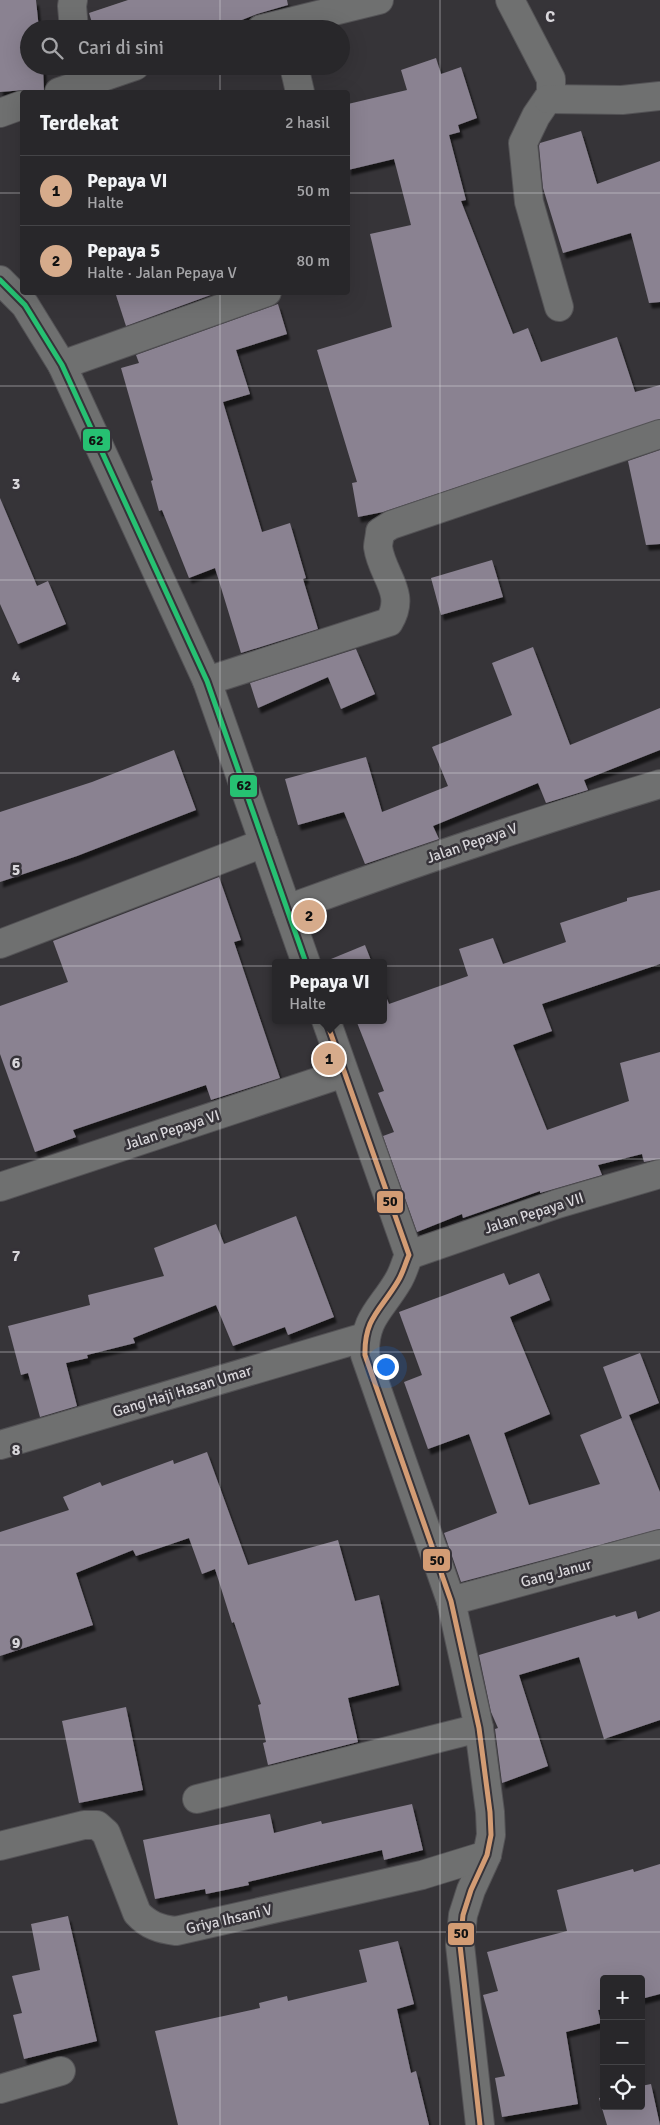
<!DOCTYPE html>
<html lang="id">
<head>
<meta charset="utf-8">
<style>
	:root { --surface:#28272a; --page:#343336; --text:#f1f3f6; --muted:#a5a5a8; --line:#444447; --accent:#d6ab8b }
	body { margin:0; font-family:Signika,sans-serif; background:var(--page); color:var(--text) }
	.controls { position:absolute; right:15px; bottom:15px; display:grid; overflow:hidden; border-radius:5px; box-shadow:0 5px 20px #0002 }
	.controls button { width:45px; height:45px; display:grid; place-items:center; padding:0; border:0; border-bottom:1px solid var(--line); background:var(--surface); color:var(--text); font:25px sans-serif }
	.you { position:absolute; left:385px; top:1366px; width:18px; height:18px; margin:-12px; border:4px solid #fff; border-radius:50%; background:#1a73e8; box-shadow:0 0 0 8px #1a73e833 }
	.badge { display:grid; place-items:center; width:32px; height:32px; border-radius:50%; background:var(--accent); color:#111; font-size:16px; font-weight:700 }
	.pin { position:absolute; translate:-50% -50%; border:2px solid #fff; box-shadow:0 1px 5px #0006 }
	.popup { position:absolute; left:272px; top:959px; width:115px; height:65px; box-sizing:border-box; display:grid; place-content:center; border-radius:5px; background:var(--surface); filter:drop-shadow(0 1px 4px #0005); font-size:16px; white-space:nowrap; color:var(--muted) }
	.popup b { font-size:19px; color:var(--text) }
	.popup::after { content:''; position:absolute; left:50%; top:100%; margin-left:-10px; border:10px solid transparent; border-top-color:var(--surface) }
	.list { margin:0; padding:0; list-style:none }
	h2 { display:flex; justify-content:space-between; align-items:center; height:65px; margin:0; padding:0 20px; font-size:21px }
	h2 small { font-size:16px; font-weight:400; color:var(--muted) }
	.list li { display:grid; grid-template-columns:32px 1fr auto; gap:15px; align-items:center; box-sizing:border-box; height:70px; padding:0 20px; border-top:1px solid var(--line) }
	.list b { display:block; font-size:19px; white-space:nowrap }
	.list p { margin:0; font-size:16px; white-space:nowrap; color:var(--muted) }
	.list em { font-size:16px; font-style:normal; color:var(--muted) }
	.icon { flex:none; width:28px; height:28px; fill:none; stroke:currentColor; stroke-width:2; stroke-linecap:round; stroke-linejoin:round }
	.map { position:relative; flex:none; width:660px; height:2125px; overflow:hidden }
	.search { position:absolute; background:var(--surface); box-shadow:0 5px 20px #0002; left:20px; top:20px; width:330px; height:55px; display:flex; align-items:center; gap:12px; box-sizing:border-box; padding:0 18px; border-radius:28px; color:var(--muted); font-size:19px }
	.panel { position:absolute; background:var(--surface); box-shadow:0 5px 20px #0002; left:20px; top:90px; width:330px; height:205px; border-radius:5px }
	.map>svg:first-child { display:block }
	.building { fill:#8a8291; filter:url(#shadow) }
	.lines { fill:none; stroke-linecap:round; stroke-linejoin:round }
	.minor-casing { stroke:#535255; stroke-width:30 }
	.minor { stroke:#6f7070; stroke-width:28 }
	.bus-1-casing { stroke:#363339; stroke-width:9 }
	.bus-2-casing { stroke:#363339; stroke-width:9 }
	.bus-1 { stroke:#26c172; stroke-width:5 }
	.bus-2 { stroke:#d39c74; stroke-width:5 }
	.grid { fill:none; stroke:#d9d7db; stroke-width:1; stroke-opacity:0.55 }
	.labels { text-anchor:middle; stroke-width:5; stroke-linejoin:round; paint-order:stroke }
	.street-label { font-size:15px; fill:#d9d7db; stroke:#363339 }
	.grid-label { font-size:16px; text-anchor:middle; font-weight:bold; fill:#d9d7db; stroke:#363339; stroke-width:5; stroke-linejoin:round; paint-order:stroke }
	.line-badge { stroke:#363339; stroke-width:2 }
	.pale-badge-label { font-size:14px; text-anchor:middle; font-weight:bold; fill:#111 }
</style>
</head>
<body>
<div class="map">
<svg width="660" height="2125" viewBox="0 0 660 2125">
	<defs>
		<filter id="shadow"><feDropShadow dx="3" dy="5.5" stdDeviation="1" flood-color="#0009"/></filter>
	</defs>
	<rect width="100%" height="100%" fill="#363438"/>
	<!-- building -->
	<g class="building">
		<path d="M0,0H36L39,29H29V66H43L44,92H31L24,90L0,92Z"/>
		<path d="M128,0H287L288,5L257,14L219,29H94L89,13Z"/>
		<path d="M436,58L441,74L461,67L477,118L458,125L460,132L449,135L466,200L461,201L513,334L528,328L541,362L617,337L635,392L660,385V419L383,512L358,517L352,483L357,482L317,350L392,327L370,234L411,225L394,159L348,170V104L407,90L401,70Z"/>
		<path d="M581,131L597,184L660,161V302L649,303L631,233L563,253L543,188L539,146L540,143Z"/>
		<path d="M115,292H219L126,326Z"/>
		<path d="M278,304L287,334L236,350L250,394L223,402L262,532L290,523L306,578L303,579L318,629L241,653L215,568L189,578L162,510L159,511L151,481L153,480L121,368L139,363L136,355Z"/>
		<path d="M660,450V544L646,545L628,461Z"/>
		<path d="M0,498L37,586L48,581L66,624L18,644L0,604Z"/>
		<path d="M492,560L503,597L441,615L431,578Z"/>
		<path d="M533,647L570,745L660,708V750L584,780L588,790L546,803L538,783L433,826L439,839L365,864L344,812L298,825L285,779L366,757L382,812L448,786L432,747L512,715L492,663Z"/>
		<path d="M356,649L375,694L341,709L328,677L258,708L250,683Z"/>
		<path d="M174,750L196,810L77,856L0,882V812L92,782Z"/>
		<path d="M219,877L241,940L234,942L280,1078L211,1100L206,1085L73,1130L76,1137L35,1152L0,1054V1006L68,982L53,941Z"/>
		<path d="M660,890V964L542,1004L552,1031L513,1045L547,1130L629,1101L620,1063L660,1052V1159L644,1162L642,1154L598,1165L602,1175L540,1193V1191L463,1218L462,1214L417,1232L383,1136L394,1132L378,1093L384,1091L356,1020H383V989L389,1004L468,976L459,949L493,938L503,964L566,942L560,923L627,901V898Z"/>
		<path d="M365,945L372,963H332L331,959Z"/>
		<path d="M296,1216L334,1317L288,1335L285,1327L233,1346L216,1305L133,1338L135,1343L87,1355L88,1358L66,1363L77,1406L40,1417L28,1373L21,1375L8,1326L90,1305L88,1295L164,1276L154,1248L216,1224L224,1244Z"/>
		<path d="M504,1273L509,1285L539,1273L550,1300L510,1317L550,1414L504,1433L529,1505L600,1484L580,1435L622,1418L603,1367L640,1353L659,1403L629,1415L660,1492V1529L461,1582L444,1533L497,1513L469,1434L428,1449L404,1382L422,1375L399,1312Z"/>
		<path d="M207,1452L248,1565L338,1540L355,1601L379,1595L399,1685L348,1698L358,1742L268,1765L263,1743L266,1742L258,1705L261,1704L234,1622L232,1623L215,1569L202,1574L189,1538L136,1556L133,1550L76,1573L93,1625L0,1656V1532L69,1510L63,1497L100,1482L102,1486L173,1460L174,1464Z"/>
		<path d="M636,1611L638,1619L660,1611V1720L604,1739L579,1657L519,1675L548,1766L502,1783L495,1729L498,1728L491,1712L479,1655L615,1615L616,1617Z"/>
		<path d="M126,1707L143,1790L79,1803L62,1721Z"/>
		<path d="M412,1804L423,1850L384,1860L382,1850L248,1882L249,1885L206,1894L205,1889L155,1899L143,1840L270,1814L274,1833L321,1821L322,1824Z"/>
		<path d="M660,1864V1994L641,1999V1979H604V2009L598,2010L601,2023L566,2032L578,2104L502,2117L495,2078L505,2076L483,1995L498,1991L487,1952L567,1931L557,1890L633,1869L634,1872Z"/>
		<path d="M68,1916L97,2041L24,2059L13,2015L22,2013L12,1976L40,1970L31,1924Z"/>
		<path d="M398,1941L414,2004L397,2009L411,2073L416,2071L429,2125H178L155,2031L260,2008L259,2003L287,1996L288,2001L367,1982L359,1950Z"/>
		<path d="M651,2084L660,2125H607L599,2098L604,2097V2106H641V2086Z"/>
	</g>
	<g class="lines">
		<!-- minor casing -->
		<g class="minor-casing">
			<g id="minor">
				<path d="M73,0L72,6L74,29"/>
				<path d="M510,0L551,79V94L536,116L523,143L529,202L559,307"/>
				<path d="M261,29L379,0"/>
				<path d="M294,66L300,92"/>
				<path d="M59,92L135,66"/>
				<path d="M548,99L622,100L660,96"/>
				<path d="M0,113L22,105"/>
				<path d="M0,280L25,305L62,365L207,681L306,963"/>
				<path d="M62,365L267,292"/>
				<path d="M207,681L389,622C407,593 382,576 378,547C378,543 380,536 380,532L391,525L660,434"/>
				<path d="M287,909C410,864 534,822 660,784"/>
				<path d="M0,944L264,843"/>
				<path d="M326,1020L409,1255C405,1264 403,1273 398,1281C381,1310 364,1318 365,1355L451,1601L479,1728L490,1812L491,1835L487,1855L471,1890L463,1915L460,1945L480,2125"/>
				<path d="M0,1187L344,1073"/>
				<path d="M409,1255L557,1204L660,1174"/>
				<path d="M0,1445L365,1337"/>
				<path d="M451,1601L660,1544"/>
				<path d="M197,1799L479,1728"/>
				<path d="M0,1846L84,1825H97L106,1833L137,1913C148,1925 159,1929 176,1931L422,1875L487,1855"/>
				<path d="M0,2089L61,2071"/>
			</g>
		</g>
		<!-- minor -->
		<use href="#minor" class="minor"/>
		<!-- bus-1 casing -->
		<g class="bus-1-casing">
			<path id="bus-1" d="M0,280L25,305L62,365L207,681L306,963"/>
		</g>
		<!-- bus-2 casing -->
		<g class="bus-2-casing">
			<path id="bus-2" d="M326,1020L409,1255C405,1264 403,1273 398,1281C381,1310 364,1318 365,1355L451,1601L479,1728L490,1812L491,1835L487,1855L471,1890L463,1915L460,1945L480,2125"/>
		</g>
		<!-- bus-1 -->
		<use href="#bus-1" class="bus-1"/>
		<!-- bus-2 -->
		<use href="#bus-2" class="bus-2"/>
	</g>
	<!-- grid -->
	<path class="grid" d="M220,0V29M440,0V2125M220,66V92M0,193H22M348,193H660M220,292V2125M0,386H660M0,580H660M0,773H660M0,966H660M0,1159H660M0,1352H660M0,1545H660M0,1739H660M0,1932H660"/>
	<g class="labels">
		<!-- street labels -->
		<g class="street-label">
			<text transform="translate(472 843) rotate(-19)" y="5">Jalan Pepaya V</text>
			<text transform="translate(172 1130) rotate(-18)" y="5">Jalan Pepaya VI</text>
			<text transform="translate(534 1213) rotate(-18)" y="5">Jalan Pepaya VII</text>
			<text transform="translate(182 1391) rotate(-17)" y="5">Gang Haji Hasan Umar</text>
			<text transform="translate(556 1573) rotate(-15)" y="5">Gang Janur</text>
			<text transform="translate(229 1919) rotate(-13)" y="5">Griya Ihsani V</text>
		</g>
	</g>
	<g class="grid-label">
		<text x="550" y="22">C</text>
		<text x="16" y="489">3</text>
		<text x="16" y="682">4</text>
		<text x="16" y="875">5</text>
		<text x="16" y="1068">6</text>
		<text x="16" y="1261">7</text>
		<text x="16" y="1455">8</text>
		<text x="16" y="1648">9</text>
	</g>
	<g class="line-badge">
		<rect x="82" y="428" width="29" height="24" rx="5" fill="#26c172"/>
		<rect x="229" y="774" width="29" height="24" rx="5" fill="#26c172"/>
		<rect x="376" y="1190" width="28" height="24" rx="5" fill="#d39c74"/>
		<rect x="422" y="1548" width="29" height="24" rx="5" fill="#d39c74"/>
		<rect x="447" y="1922" width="28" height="24" rx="5" fill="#d39c74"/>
	</g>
	<g class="pale-badge-label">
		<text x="96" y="445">62</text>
		<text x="244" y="790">62</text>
		<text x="390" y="1206">50</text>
		<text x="437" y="1565">50</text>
		<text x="461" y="1938">50</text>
	</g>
</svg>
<div class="controls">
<button>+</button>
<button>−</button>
<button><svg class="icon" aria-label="locate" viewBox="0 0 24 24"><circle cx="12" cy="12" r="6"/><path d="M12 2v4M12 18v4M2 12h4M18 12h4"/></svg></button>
</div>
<div class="you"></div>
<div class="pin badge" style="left:329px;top:1059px">1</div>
<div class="popup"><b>Pepaya VI</b>Halte</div>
<div class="pin badge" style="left:309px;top:916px">2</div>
<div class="search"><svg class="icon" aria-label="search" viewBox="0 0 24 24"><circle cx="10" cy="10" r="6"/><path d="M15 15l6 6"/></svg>Cari di sini</div>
<section class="panel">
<h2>Terdekat<small>2 hasil</small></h2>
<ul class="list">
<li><span class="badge">1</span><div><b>Pepaya VI</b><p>Halte</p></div><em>50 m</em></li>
<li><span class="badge">2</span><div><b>Pepaya 5</b><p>Halte · Jalan Pepaya V</p></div><em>80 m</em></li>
</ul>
</section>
</div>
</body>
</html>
